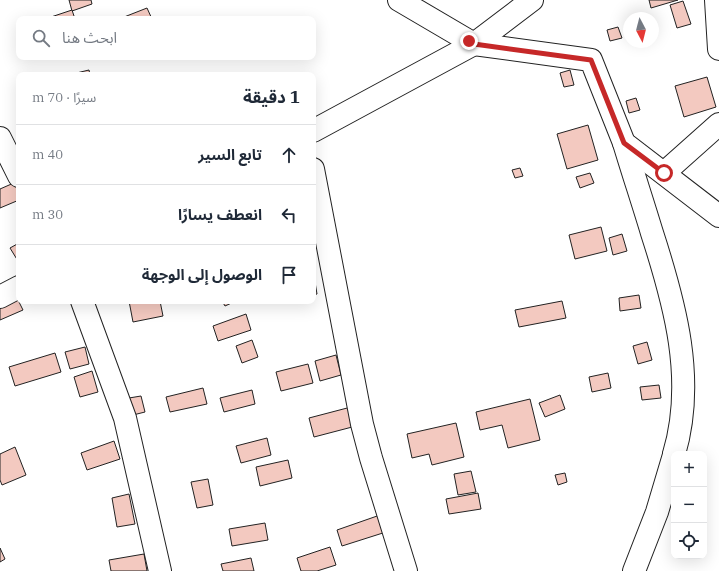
<!DOCTYPE html>
<html lang="ar">
<head>
<meta charset="utf-8">
<style>
	:root { --surface:#fff; --page:#f6f6f7; --text:#1f2937; --muted:#747a83; --line:#e0e1e3 }
	body { margin:0; font-family:"IBM Plex Serif","Noto Sans Arabic",serif; background:var(--page); color:var(--text); direction:rtl }
	.controls { position:absolute; right:12px; bottom:12px; display:grid; overflow:hidden; border-radius:8px; box-shadow:0 4px 16px #0002 }
	.controls button { width:36px; height:36px; display:grid; place-items:center; padding:0; border:0; border-bottom:1px solid var(--line); background:var(--surface); color:var(--text); font:20px sans-serif }
	.compass { position:absolute; left:623px; top:12px; width:36px; height:36px; border-radius:50%; background:var(--surface); box-shadow:0 4px 16px #0002; rotate:173deg }
	.stop { position:absolute; width:12px; height:12px; margin:-9px; border:3px solid #c62828; border-radius:50%; background:#fff }
	.stop.end { background:#c62828; border-color:#fff; box-shadow:0 1px 4px #0008 }
	.list { margin:0; padding:0; list-style:none }
	h2 { display:flex; justify-content:space-between; align-items:center; height:52px; margin:0; padding:0 16px; font-size:17px }
	h2 small { font-size:13px; font-weight:400; color:var(--muted) }
	.list li { display:grid; grid-template-columns:26px 1fr auto; gap:12px; align-items:center; box-sizing:border-box; height:60px; padding:0 16px; border-top:1px solid var(--line) }
	.list b { display:block; font-size:15px; white-space:nowrap }
	.list em { font-size:13px; font-style:normal; color:var(--muted) }
	.icon { flex:none; width:22px; height:22px; fill:none; stroke:currentColor; stroke-width:2; stroke-linecap:round; stroke-linejoin:round }
	.map { position:relative; flex:none; width:719px; height:571px; overflow:hidden; direction:ltr }
	.search { position:absolute; background:var(--surface); box-shadow:0 4px 16px #0002; left:16px; top:16px; width:300px; height:44px; display:flex; align-items:center; gap:10px; box-sizing:border-box; padding:0 14px; border-radius:8px; color:var(--muted); font-size:15px }
	.panel { position:absolute; background:var(--surface); box-shadow:0 4px 16px #0002; left:16px; top:72px; width:300px; height:232px; border-radius:8px; direction:rtl }
	.map>svg:first-child { display:block }
	.building { fill:#f3c9c0; stroke:#222 }
	.lines { fill:none; stroke-linecap:round; stroke-linejoin:round }
	.minor-casing { stroke:#222; stroke-width:24 }
	.minor { stroke:#fff; stroke-width:22 }
	.route { stroke:#c62828; stroke-width:5 }
</style>
</head>
<body>
<div class="map">
<svg width="719" height="571" viewBox="0 0 719 571">
	<rect width="100%" height="100%" fill="#fff"/>
	<!-- building -->
	<g class="building">
		<path d="M69,0H91L92,4L72,11Z"/>
		<path d="M649,0H678L651,8Z"/>
		<path d="M683,1L691,24L677,28L670,5Z"/>
		<path d="M147,8L152,19H119Z"/>
		<path d="M72,10L75,19H45Z"/>
		<path d="M618,27L622,38L610,41L607,30Z"/>
		<path d="M89,70L90,75H68Z"/>
		<path d="M570,70L574,85L564,87L560,73Z"/>
		<path d="M707,77L716,107L684,117L675,86Z"/>
		<path d="M636,98L640,110L629,113L626,101Z"/>
		<path d="M588,125L598,160L567,169L557,134Z"/>
		<path d="M520,168L523,176L515,178L512,170Z"/>
		<path d="M590,173L594,183L580,188L576,177Z"/>
		<path d="M16,182L19,190V200L0,208V189Z"/>
		<path d="M601,227L607,251L575,259L569,235Z"/>
		<path d="M622,234L627,251L613,255L609,238Z"/>
		<path d="M19,243V261H18L10,248Z"/>
		<path d="M313,276H314L317,294L313,295Z"/>
		<path d="M639,295L641,308L620,311L619,298Z"/>
		<path d="M16,296L23,310L0,320V303Z"/>
		<path d="M129,301H160L163,316L133,322Z"/>
		<path d="M222,301H236L225,306Z"/>
		<path d="M562,301L566,318L519,327L515,310Z"/>
		<path d="M246,314L251,330L218,341L213,326Z"/>
		<path d="M252,340L258,357L242,363L236,346Z"/>
		<path d="M647,342L652,360L638,364L633,346Z"/>
		<path d="M85,347L89,364L70,369L65,352Z"/>
		<path d="M55,353L61,372L15,386L9,367Z"/>
		<path d="M336,355L341,375L320,381L315,361Z"/>
		<path d="M308,364L313,383L281,391L276,372Z"/>
		<path d="M92,371L98,392L80,397L74,377Z"/>
		<path d="M608,373L611,388L592,392L589,377Z"/>
		<path d="M659,385L661,398L642,400L640,387Z"/>
		<path d="M203,388L207,404L170,412L166,397Z"/>
		<path d="M252,390L255,404L224,412L220,398Z"/>
		<path d="M560,395L565,409L545,417L539,403Z"/>
		<path d="M141,396L145,412L133,415L129,398Z"/>
		<path d="M530,399L540,440L508,448L502,425L480,430L476,412Z"/>
		<path d="M351,407L356,426L314,437L309,418Z"/>
		<path d="M456,423L464,457L432,465L429,454L412,458L407,434Z"/>
		<path d="M267,438L271,455L241,463L236,446Z"/>
		<path d="M114,441L120,459L87,470L81,453Z"/>
		<path d="M15,447L26,475L2,485L0,480V454Z"/>
		<path d="M288,460L292,478L260,486L256,467Z"/>
		<path d="M471,471L476,492L458,495L454,474Z"/>
		<path d="M565,473L567,482L558,485L555,475Z"/>
		<path d="M208,479L213,505L197,508L191,482Z"/>
		<path d="M478,493L481,509L449,514L446,499Z"/>
		<path d="M129,494L135,524L117,527L112,498Z"/>
		<path d="M380,515L386,532L342,546L337,530Z"/>
		<path d="M265,523L268,540L232,546L229,529Z"/>
		<path d="M330,547L336,565L317,571H301L297,558Z"/>
		<path d="M0,548L5,559L0,562Z"/>
		<path d="M144,554L147,571H111L109,560Z"/>
		<path d="M251,558L254,571H223L221,564Z"/>
	</g>
	<g class="lines">
		<!-- minor casing -->
		<g class="minor-casing">
			<g id="minor">
				<path d="M399,0L474,44L591,60L624,143L719,216"/>
				<path d="M716,0L719,49"/>
				<path d="M313,131L474,44L532,0"/>
				<path d="M0,138L19,176"/>
				<path d="M624,143C633,173 643,203 652,233C675,304 696,380 674,454"/>
				<path d="M313,169L362,424L371,458L406,571"/>
				<path d="M664,173L719,124"/>
				<path d="M0,297L19,287"/>
				<path d="M82,301L125,418L160,571"/>
				<path d="M634,571L657,512L674,455"/>
			</g>
		</g>
		<!-- minor -->
		<use href="#minor" class="minor"/>
	</g>
	<g class="lines">
		<!-- route -->
		<path class="route" d="M469,41L474,44L591,60L624,143L664,173"/>
	</g>
</svg>
<div class="controls">
<button>+</button>
<button>−</button>
<button><svg class="icon" aria-label="locate" viewBox="0 0 24 24"><circle cx="12" cy="12" r="6"/><path d="M12 2v4M12 18v4M2 12h4M18 12h4"/></svg></button>
</div>
<svg class="compass" viewBox="-18 -18 36 36"><path d="M0-13l5 13h-10z" fill="#e53935"/><path d="M0 13l5-13h-10z" fill="#747a83"/></svg>
<div class="stop" style="left:664px;top:173px"></div>
<div class="stop end" style="left:469px;top:41px"></div>
<div class="search"><svg class="icon" aria-label="search" viewBox="0 0 24 24"><circle cx="10" cy="10" r="6"/><path d="M15 15l6 6"/></svg>ابحث هنا</div>
<section class="panel">
<h2>1 دقيقة<small>سيرًا · 70 m</small></h2>
<ul class="list">
<li><svg class="icon" aria-label="ahead" viewBox="0 0 24 24"><path d="M12 20V5M6 11l6-6 6 6"/></svg><div><b>تابع السير</b></div><em>40 m</em></li>
<li><svg class="icon" aria-label="left" viewBox="0 0 24 24"><path d="M17 20v-9H6M10 6l-5 5 5 5"/></svg><div><b>انعطف يسارًا</b></div><em>30 m</em></li>
<li><svg class="icon" aria-label="arrive" viewBox="0 0 24 24"><path d="M6 21V4h12l-3 4 3 4H6"/></svg><div><b>الوصول إلى الوجهة</b></div></li>
</ul>
</section>
</div>
</body>
</html>
